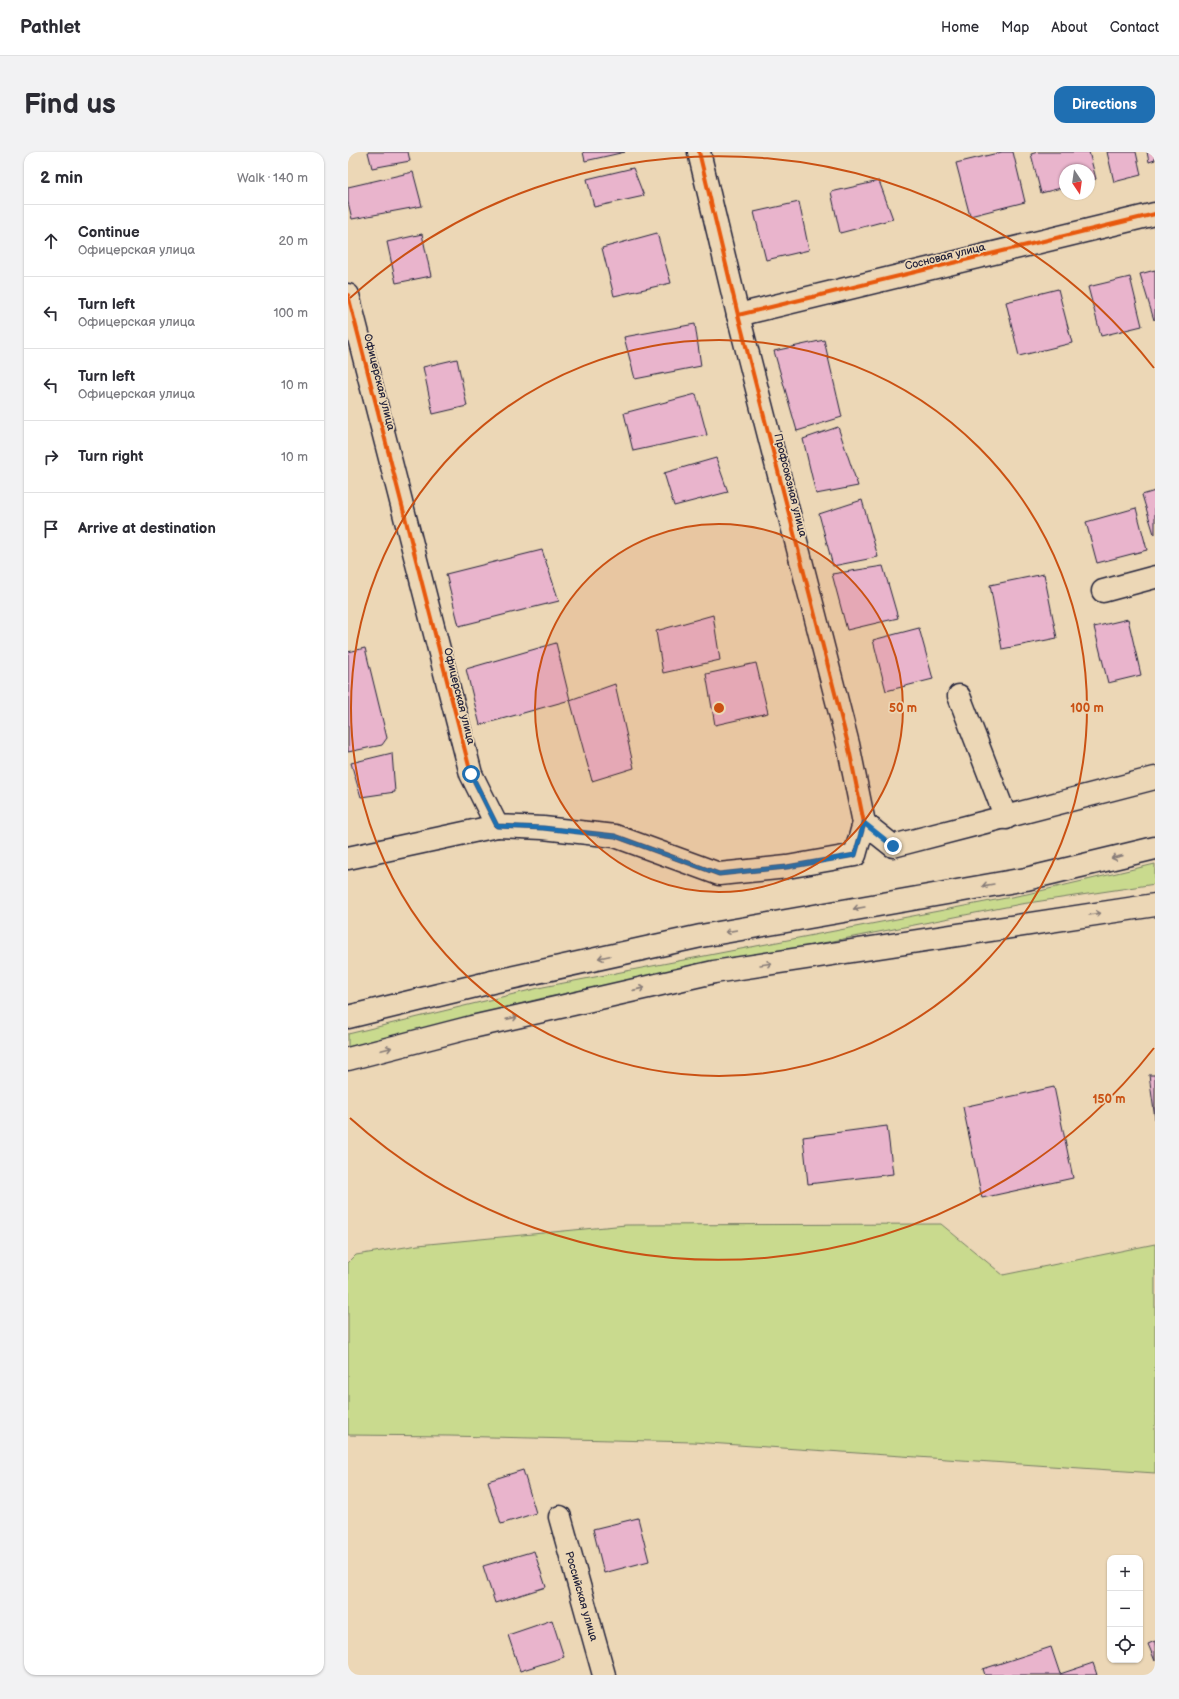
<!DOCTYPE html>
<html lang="en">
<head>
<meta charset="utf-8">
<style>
	:root { --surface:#fff; --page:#f2f2f3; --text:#2b2b33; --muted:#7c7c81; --line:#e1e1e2; --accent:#1f6fb2 }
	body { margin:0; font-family:"Balsamiq Sans",sans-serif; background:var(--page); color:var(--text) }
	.controls { position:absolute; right:12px; bottom:12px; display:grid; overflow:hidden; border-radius:8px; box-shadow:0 1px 3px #0004 }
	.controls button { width:36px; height:36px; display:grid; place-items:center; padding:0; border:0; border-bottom:1px solid var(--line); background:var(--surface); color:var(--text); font:20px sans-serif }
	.compass { position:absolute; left:711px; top:12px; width:36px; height:36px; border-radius:50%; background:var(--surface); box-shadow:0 1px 3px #0004; rotate:167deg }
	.stop { position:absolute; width:12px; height:12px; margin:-9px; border:3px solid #1f6fb2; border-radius:50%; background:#fff }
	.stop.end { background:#1f6fb2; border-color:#fff; box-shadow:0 1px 4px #0008 }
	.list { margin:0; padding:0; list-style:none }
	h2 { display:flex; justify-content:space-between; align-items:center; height:52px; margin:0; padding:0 16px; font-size:17px }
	h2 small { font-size:13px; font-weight:400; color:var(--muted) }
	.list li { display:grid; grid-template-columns:26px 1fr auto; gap:12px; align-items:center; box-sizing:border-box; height:72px; padding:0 16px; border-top:1px solid var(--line) }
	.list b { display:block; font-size:15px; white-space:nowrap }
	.list p { margin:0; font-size:13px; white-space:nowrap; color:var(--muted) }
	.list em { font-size:13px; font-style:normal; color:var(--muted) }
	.icon { flex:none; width:22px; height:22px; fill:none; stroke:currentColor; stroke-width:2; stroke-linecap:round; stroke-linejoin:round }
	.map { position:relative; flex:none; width:807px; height:1523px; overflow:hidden; border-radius:12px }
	header { display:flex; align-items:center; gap:24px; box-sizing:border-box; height:56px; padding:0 20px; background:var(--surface); border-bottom:1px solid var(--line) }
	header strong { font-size:19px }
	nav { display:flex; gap:22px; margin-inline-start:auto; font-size:14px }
	.intro { display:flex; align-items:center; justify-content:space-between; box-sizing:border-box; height:96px; padding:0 24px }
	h1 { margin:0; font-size:28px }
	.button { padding:10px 18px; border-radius:12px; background:var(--accent); color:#fff; font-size:14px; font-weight:700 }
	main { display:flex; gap:24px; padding:0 24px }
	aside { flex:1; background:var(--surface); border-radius:12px; box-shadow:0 1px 3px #0004 }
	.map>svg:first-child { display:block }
	.green { fill:#c9da8e; stroke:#767e64 }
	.building { fill:#e9b4cc; stroke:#22223b }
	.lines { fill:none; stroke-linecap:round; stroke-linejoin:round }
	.minor-casing { stroke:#22223b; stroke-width:25 }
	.major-casing { stroke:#22223b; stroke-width:25 }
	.minor { stroke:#ecd7b6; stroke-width:22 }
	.major { stroke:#ecd7b6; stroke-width:22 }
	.cycleway-casing { stroke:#ecd7b6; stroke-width:6 }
	.cycleway { stroke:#e8590c; stroke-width:4 }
	.oneway { stroke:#877c78 }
	.route { stroke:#1f6fb2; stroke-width:5 }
	.ring { fill:none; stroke:#ca5113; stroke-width:2 }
	.labels { text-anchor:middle; stroke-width:3.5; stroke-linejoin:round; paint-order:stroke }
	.street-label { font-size:11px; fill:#22223b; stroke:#ecd7b6 }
	.centre { fill:#ca5113; stroke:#ecd7b6; stroke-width:2 }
	.ring-label { font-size:12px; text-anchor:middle; font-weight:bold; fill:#ca5113; stroke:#ecd7b6; stroke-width:3.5; stroke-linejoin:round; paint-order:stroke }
</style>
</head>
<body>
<header>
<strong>Pathlet</strong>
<nav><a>Home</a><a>Map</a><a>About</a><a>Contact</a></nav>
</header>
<div class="intro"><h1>Find us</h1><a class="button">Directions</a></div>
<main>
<aside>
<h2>2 min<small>Walk · 140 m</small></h2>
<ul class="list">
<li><svg class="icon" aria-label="ahead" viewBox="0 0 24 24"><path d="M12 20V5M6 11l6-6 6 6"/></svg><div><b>Continue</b><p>Офицерская улица</p></div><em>20 m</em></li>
<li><svg class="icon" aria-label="left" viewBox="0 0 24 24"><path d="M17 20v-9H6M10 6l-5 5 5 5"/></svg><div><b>Turn left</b><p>Офицерская улица</p></div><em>100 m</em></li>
<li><svg class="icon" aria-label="left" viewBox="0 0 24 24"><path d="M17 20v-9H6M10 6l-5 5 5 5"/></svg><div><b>Turn left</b><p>Офицерская улица</p></div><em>10 m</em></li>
<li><svg class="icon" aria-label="right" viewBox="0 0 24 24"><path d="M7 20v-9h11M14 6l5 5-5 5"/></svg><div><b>Turn right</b></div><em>10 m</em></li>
<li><svg class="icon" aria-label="arrive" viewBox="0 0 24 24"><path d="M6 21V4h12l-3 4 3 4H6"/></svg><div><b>Arrive at destination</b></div></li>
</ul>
</aside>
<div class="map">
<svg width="807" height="1523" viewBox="0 0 807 1523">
	<rect width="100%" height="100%" fill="#ecd7b6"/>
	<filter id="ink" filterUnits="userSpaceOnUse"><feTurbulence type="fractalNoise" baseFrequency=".025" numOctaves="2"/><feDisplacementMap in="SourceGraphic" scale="8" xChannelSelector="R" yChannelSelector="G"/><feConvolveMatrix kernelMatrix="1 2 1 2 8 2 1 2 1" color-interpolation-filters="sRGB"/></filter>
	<g filter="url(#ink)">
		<!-- green -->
		<g class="green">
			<path d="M807,712V732L673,752L195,846L0,895V882L195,835L679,742Z"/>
			<path d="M593,1072L655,1123L807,1092V1321L345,1290L102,1284L0,1283V1111L8,1103L70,1093L278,1073Z"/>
		</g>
		<!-- building -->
		<g class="building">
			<path d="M20,0H60L62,9L24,16Z"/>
			<path d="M235,0H277L237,9Z"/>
			<path d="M654,0H665L677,50L622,64L608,11Z"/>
			<path d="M690,0H741L748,27L741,29V18H717V35L693,41L683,2Z"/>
			<path d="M759,0H788L793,23L766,30Z"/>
			<path d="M799,0H807V8L801,10Z"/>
			<path d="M285,16L296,44L246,55L239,27Z"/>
			<path d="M65,20L74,54L4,67L0,50V35Z"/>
			<path d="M531,29L545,67L492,81L483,40Z"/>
			<path d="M451,50L461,98L418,108L406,60Z"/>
			<path d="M309,81L323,131L266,144L254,96Z"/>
			<path d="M74,82L83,124L48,131L39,90Z"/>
			<path d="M807,118V167L806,168L792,122Z"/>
			<path d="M782,125L794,174L753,184L740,135Z"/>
			<path d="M710,137L724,191L671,204L658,150Z"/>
			<path d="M347,172L353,214L287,227L276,185Z"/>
			<path d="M476,188L494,265L449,279L426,199Z"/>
			<path d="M109,207L119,254L85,262L75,215Z"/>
			<path d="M348,242L359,283L285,299L276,261Z"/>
			<path d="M490,275L510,334L468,342L455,287Z"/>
			<path d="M368,306L380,340L326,354L316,321Z"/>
			<path d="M807,339V382H806L794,343Z"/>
			<path d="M514,348L530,405L485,414L471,362Z"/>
			<path d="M788,356L799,398L749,411L738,370Z"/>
			<path d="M194,398L211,449L111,474L98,422Z"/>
			<path d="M535,414L550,466L499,478L484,422Z"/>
			<path d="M696,422L709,486L654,497L642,433Z"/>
			<path d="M365,463L372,508L315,521L308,479Z"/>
			<path d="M780,467L793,523L760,531L746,475Z"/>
			<path d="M571,476L585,527L538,539L525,488Z"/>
			<path d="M208,491L222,548L132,573L118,517Z"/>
			<path d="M17,496L39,586L34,593L0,600V500Z"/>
			<path d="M408,511L420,561L367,573L358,522Z"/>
			<path d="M267,532L286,616L244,629L222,548Z"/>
			<path d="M44,601L47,640L13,645L3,611Z"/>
			<path d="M801,923H807V967Z"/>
			<path d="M706,935L725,1026L634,1046L615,955Z"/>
			<path d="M539,974L545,1022L460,1032L455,985Z"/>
			<path d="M175,1318L188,1361L153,1372L140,1329Z"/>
			<path d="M290,1366L301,1409L256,1421L245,1377Z"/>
			<path d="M186,1399L198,1435L147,1451L135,1414Z"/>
			<path d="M204,1468L216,1505L172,1519L160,1483Z"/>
			<path d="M807,1489V1509L800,1492Z"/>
			<path d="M703,1495L712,1522L745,1511L749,1523H637L635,1517Z"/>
		</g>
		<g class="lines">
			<!-- minor casing -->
			<g class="minor-casing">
				<g id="minor">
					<path d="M0,143L123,622L149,674L195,676L267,684L371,722L439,715L507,703L516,671L500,592L390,163L351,0"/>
					<path d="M390,163L807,62"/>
					<path d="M755,439L807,425"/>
					<path d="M611,544L658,666"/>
					<path d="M516,671L545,694L807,626"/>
					<path d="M0,706L149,674"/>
					<path d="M212,1365L256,1523"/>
				</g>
			</g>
			<!-- major casing -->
			<g class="major-casing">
				<g id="major">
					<path d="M0,865L144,830L353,784L678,727L807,696"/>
					<path d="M0,907L124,875L366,820L807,753"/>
				</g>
			</g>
			<!-- minor -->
			<use href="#minor" class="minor"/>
			<!-- major -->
			<use href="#major" class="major"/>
			<!-- cycleway casing -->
			<g class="cycleway-casing">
				<g id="cycleway">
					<path d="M0,143L123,622L149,674L195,676L267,684L371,722L439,715L507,703L516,671L500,592L390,163L351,0"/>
					<path d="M390,163L807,62"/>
				</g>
			</g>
			<!-- cycleway -->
			<use href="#cycleway" class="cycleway"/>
		</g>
		<!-- one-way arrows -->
		<defs><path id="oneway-shaft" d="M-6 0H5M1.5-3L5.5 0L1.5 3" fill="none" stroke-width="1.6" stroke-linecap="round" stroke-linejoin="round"/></defs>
		<g class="oneway">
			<use href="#oneway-shaft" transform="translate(769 705) rotate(167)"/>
			<use href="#oneway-shaft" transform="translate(640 733) rotate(170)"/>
			<use href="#oneway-shaft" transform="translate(511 756) rotate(170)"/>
			<use href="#oneway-shaft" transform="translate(747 762) rotate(-8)"/>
			<use href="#oneway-shaft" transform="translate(383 779) rotate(170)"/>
			<use href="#oneway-shaft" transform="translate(256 805) rotate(168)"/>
			<use href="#oneway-shaft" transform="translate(418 812) rotate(-9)"/>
			<use href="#oneway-shaft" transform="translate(291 837) rotate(-13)"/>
			<use href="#oneway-shaft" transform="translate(164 866) rotate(-13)"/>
			<use href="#oneway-shaft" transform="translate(38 897) rotate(-15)"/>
		</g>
	</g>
	<g class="lines" filter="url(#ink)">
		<!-- route -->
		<path class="route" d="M123,622L149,674L195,676L267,684L371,722L439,715L507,703L516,671L545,694"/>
	</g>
	<!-- distance rings -->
	<circle cx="371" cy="556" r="184" fill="#ca5113" fill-opacity=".12"/>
	<g class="ring">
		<circle cx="371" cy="556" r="184"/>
		<circle cx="371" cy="556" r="368"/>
		<path d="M806 896A552 552 0 0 1 2 966M2 146A552 552 0 0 1 806 216"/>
	</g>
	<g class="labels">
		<!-- street labels -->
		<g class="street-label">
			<text transform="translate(597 104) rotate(-14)" y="4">Сосновая улица</text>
			<text transform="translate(32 230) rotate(76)" y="4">Офицерская улица</text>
			<text transform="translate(443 333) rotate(76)" y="4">Профсоюзная улица</text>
			<text transform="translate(112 544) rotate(76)" y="4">Офицерская улица</text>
			<text transform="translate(234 1444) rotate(74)" y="4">Российская улица</text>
		</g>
	</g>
	<circle cx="371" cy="556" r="6" class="centre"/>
	<g class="ring-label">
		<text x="555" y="560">50 m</text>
		<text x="739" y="560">100 m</text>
		<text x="761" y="951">150 m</text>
	</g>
</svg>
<div class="controls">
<button>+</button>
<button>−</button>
<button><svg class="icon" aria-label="locate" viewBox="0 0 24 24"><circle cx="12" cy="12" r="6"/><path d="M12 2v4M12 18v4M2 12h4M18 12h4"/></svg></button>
</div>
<svg class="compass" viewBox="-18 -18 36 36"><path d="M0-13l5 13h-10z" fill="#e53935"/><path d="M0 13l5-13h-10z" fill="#7c7c81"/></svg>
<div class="stop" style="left:123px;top:622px"></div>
<div class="stop end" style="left:545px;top:694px"></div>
</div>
</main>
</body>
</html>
